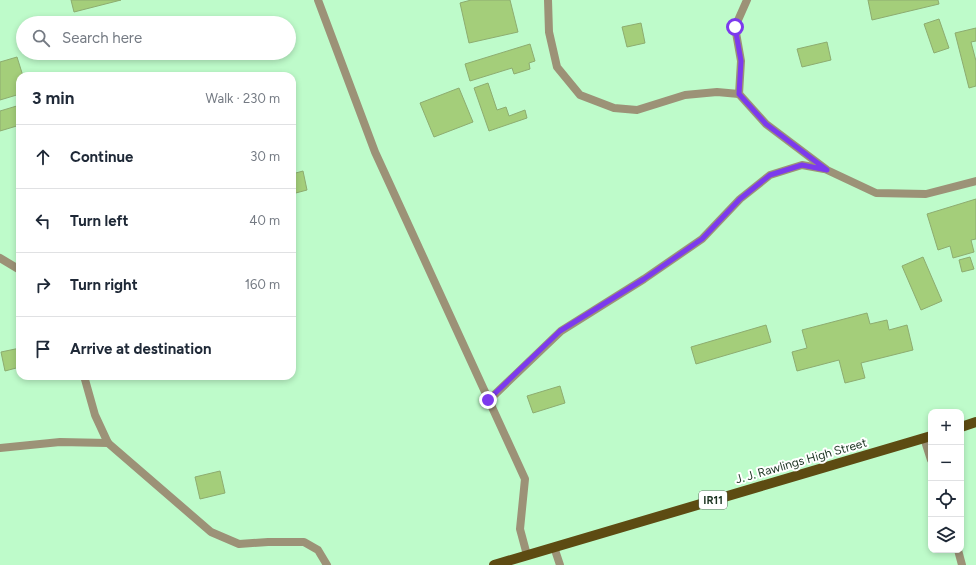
<!DOCTYPE html>
<html lang="en">
<head>
<meta charset="utf-8">
<style>
	:root { --surface:#fff; --page:#f6f6f7; --text:#1f2937; --muted:#747a83; --line:#e0e1e3 }
	body { margin:0; font-family:Figtree,sans-serif; background:var(--page); color:var(--text) }
	.controls { position:absolute; right:12px; bottom:12px; display:grid; overflow:hidden; border-radius:8px; box-shadow:0 2px 6px #0003 }
	.controls button { width:36px; height:36px; display:grid; place-items:center; padding:0; border:0; border-bottom:1px solid var(--line); background:var(--surface); color:var(--text); font:20px sans-serif }
	.stop { position:absolute; width:12px; height:12px; margin:-9px; border:3px solid #7c3aed; border-radius:50%; background:#fff }
	.stop.end { background:#7c3aed; border-color:#fff; box-shadow:0 1px 4px #0008 }
	.list { margin:0; padding:0; list-style:none }
	h2 { display:flex; justify-content:space-between; align-items:center; height:52px; margin:0; padding:0 16px; font-size:17px }
	h2 small { font-size:13px; font-weight:400; color:var(--muted) }
	.list li { display:grid; grid-template-columns:26px 1fr auto; gap:12px; align-items:center; box-sizing:border-box; height:64px; padding:0 16px; border-top:1px solid var(--line) }
	.list b { display:block; font-size:15px; white-space:nowrap }
	.list em { font-size:13px; font-style:normal; color:var(--muted) }
	.icon { flex:none; width:22px; height:22px; fill:none; stroke:currentColor; stroke-width:2; stroke-linecap:round; stroke-linejoin:round }
	.map { position:relative; flex:none; width:976px; height:565px; overflow:hidden }
	.search { position:absolute; background:var(--surface); box-shadow:0 2px 6px #0003; left:16px; top:16px; width:280px; height:44px; display:flex; align-items:center; gap:10px; box-sizing:border-box; padding:0 14px; border-radius:22px; color:var(--muted); font-size:15px }
	.panel { position:absolute; background:var(--surface); box-shadow:0 2px 6px #0003; left:16px; top:72px; width:280px; height:308px; border-radius:12px }
	.map>svg:first-child { display:block }
	.building { fill:#a4ce7a; stroke:#8dac70 }
	.lines { fill:none; stroke-linecap:round; stroke-linejoin:round }
	.street { stroke:#9c9277; stroke-width:8 }
	.primary { stroke:#5d4b12; stroke-width:10 }
	.route { stroke:#7c3aed; stroke-width:5 }
	.labels { text-anchor:middle; stroke-width:4; stroke-linejoin:round; paint-order:stroke }
	.shield { fill:#fff; stroke:#627266; stroke-width:1 }
	.shield-label { font-size:11px; font-weight:bold; fill:#1e3624 }
	.street-label { font-size:12px; fill:#1e3624; stroke:#fff }
</style>
</head>
<body>
<div class="map">
<svg width="976" height="565" viewBox="0 0 976 565">
	<rect width="100%" height="100%" fill="#befbca"/>
	<!-- building -->
	<g class="building">
		<path d="M71,0H121L74,12Z"/>
		<path d="M471,0H510L518,32L469,43L460,3Z"/>
		<path d="M868,0H938L939,4L872,20Z"/>
		<path d="M939,19L949,48L934,53L924,24Z"/>
		<path d="M641,23L645,43L627,47L622,27Z"/>
		<path d="M976,28V41L971,42L976,61V86L969,88L955,33Z"/>
		<path d="M827,42L831,60L802,67L797,49Z"/>
		<path d="M530,44L535,61L529,63L530,69L514,74L512,68L470,81L465,64Z"/>
		<path d="M17,57L23,76H20V94L0,100V62Z"/>
		<path d="M488,83L497,110L506,107L509,116L525,110L527,118L489,131L474,88Z"/>
		<path d="M459,88L473,122L434,137L420,103Z"/>
		<path d="M20,105V125L0,131V111Z"/>
		<path d="M303,171L307,190L292,194V174Z"/>
		<path d="M976,199V239L971,240L974,252L953,258L950,246L938,250L927,214Z"/>
		<path d="M923,257L942,301L921,310L902,266Z"/>
		<path d="M970,257L974,269L962,272L959,260Z"/>
		<path d="M867,313L870,324L887,320L889,330L907,325L913,350L861,363L865,378L845,383L839,360L797,371L792,352L807,348L802,330Z"/>
		<path d="M766,325L771,342L696,364L691,347Z"/>
		<path d="M20,348V367L5,371L1,352Z"/>
		<path d="M560,386L565,403L533,413L527,396Z"/>
		<path d="M220,471L225,493L200,499L195,477Z"/>
	</g>
	<g class="lines">
		<!-- street -->
		<g class="street">
			<path d="M318,0L375,152L525,479L520,529L527,555"/>
			<path d="M548,0L549,32L557,67L580,95L614,108L637,110L685,95L717,92L739,94L766,124L827,170L876,193L926,194L976,181"/>
			<path d="M739,94L741,61L735,27L747,0"/>
			<path d="M0,258L20,270"/>
			<path d="M84,376L95,415L108,443L211,532L239,544L268,542H304L318,550L327,565"/>
			<path d="M489,400L561,331L644,279L702,239L740,199L770,175L802,165L824,169"/>
			<path d="M924,438L931,460"/>
			<path d="M0,448L60,442L108,443"/>
			<path d="M554,547L560,565"/>
			<path d="M958,550L962,565"/>
		</g>
		<!-- primary -->
		<g class="primary">
			<path d="M961,427L976,422"/>
			<path d="M494,565L931,436"/>
		</g>
	</g>
	<g class="lines">
		<!-- route -->
		<path class="route" d="M488,400L560,331L644,279L702,239L740,199L770,175L802,165L827,170L766,124L739,94L741,61L735,27"/>
	</g>
	<g class="labels">
		<!-- shield labels -->
		<rect class="shield" x="699" y="491" width="28" height="18" rx="3"/>
		<g class="shield-label">
			<text x="713" y="504">IR11</text>
		</g>
		<!-- street labels -->
		<g class="street-label">
			<text transform="translate(801 461) rotate(-16)" y="4">J. J. Rawlings High Street</text>
		</g>
	</g>
</svg>
<div class="controls">
<button>+</button>
<button>−</button>
<button><svg class="icon" aria-label="locate" viewBox="0 0 24 24"><circle cx="12" cy="12" r="6"/><path d="M12 2v4M12 18v4M2 12h4M18 12h4"/></svg></button>
<button><svg class="icon" aria-label="layers" viewBox="0 0 24 24"><path d="M12 4l9 5-9 5-9-5zM3 14l9 5 9-5"/></svg></button>
</div>
<div class="stop" style="left:735px;top:27px"></div>
<div class="stop end" style="left:488px;top:400px"></div>
<div class="search"><svg class="icon" aria-label="search" viewBox="0 0 24 24"><circle cx="10" cy="10" r="6"/><path d="M15 15l6 6"/></svg>Search here</div>
<section class="panel">
<h2>3 min<small>Walk · 230 m</small></h2>
<ul class="list">
<li><svg class="icon" aria-label="ahead" viewBox="0 0 24 24"><path d="M12 20V5M6 11l6-6 6 6"/></svg><div><b>Continue</b></div><em>30 m</em></li>
<li><svg class="icon" aria-label="left" viewBox="0 0 24 24"><path d="M17 20v-9H6M10 6l-5 5 5 5"/></svg><div><b>Turn left</b></div><em>40 m</em></li>
<li><svg class="icon" aria-label="right" viewBox="0 0 24 24"><path d="M7 20v-9h11M14 6l5 5-5 5"/></svg><div><b>Turn right</b></div><em>160 m</em></li>
<li><svg class="icon" aria-label="arrive" viewBox="0 0 24 24"><path d="M6 21V4h12l-3 4 3 4H6"/></svg><div><b>Arrive at destination</b></div></li>
</ul>
</section>
</div>
</body>
</html>
